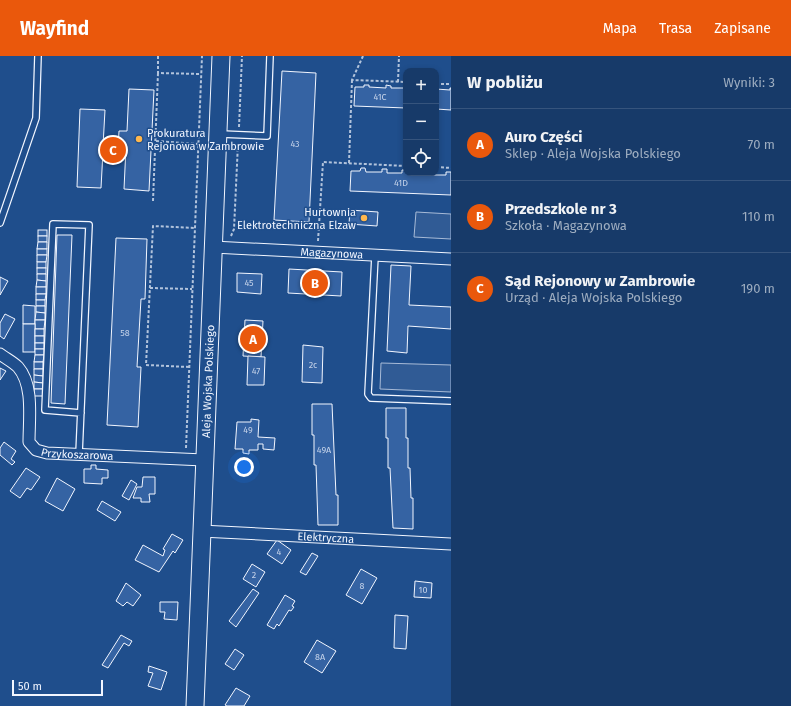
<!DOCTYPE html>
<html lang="pl">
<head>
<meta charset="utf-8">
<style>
	:root { --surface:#173a69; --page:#20416f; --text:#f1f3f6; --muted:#9eadc0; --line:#36547d; --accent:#ea580c }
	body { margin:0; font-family:"Fira Sans",sans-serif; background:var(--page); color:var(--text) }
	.controls { position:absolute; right:12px; top:12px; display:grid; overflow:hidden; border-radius:8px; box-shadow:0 2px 6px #0003 }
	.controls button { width:36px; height:36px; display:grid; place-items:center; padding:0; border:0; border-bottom:1px solid var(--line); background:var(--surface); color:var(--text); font:20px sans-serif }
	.scale { position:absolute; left:12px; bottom:10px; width:91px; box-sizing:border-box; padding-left:4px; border:2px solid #f2f6ff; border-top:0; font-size:11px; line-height:14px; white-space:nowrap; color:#f2f6ff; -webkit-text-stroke:3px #1f4e8c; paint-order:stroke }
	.you { position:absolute; left:244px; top:411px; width:14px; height:14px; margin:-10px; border:3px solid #fff; border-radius:50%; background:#1a73e8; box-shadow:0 0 0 6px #1a73e833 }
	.badge { display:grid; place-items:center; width:26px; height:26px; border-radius:50%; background:var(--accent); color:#fff; font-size:13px; font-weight:700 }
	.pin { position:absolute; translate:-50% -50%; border:2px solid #fff; box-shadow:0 1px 4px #0006 }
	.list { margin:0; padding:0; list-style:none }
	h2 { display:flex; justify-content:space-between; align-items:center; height:52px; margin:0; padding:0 16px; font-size:17px }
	h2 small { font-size:13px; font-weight:400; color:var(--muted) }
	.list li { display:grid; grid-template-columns:26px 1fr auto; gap:12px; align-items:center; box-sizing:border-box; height:72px; padding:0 16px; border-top:1px solid var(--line) }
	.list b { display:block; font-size:15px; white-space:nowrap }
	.list p { margin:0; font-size:13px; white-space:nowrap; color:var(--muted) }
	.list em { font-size:13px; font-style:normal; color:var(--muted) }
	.icon { flex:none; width:22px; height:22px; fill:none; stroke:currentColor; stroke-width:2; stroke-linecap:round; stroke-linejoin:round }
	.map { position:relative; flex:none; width:451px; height:650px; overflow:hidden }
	header { display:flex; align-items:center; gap:24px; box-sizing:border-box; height:56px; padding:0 20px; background:var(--accent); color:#fff }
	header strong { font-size:19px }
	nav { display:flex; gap:22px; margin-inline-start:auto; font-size:14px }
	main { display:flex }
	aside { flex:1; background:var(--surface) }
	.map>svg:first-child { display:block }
	.built { fill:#305b95; stroke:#a8bbd7 }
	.building { fill:#3563a3; stroke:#f2f6ff }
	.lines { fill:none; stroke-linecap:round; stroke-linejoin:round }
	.lane-casing { stroke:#f2f6ff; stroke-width:8 }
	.street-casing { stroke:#f2f6ff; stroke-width:13 }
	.primary-casing { stroke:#f2f6ff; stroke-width:19 }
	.path { stroke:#b3c4dc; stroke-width:2; stroke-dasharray:3 2; stroke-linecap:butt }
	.lane { stroke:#1f4e8c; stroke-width:5.5 }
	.street { stroke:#1f4e8c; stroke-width:11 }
	.primary { stroke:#1f4e8c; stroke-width:17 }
	.poi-dot { fill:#ffb74d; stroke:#1f4e8c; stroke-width:1.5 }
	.labels { text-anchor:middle; stroke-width:3; stroke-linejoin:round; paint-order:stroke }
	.number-label { font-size:9px; fill:#c3d1e8 }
	.poi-label { font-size:11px; fill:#f2f6ff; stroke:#1f4e8c; text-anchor:start }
	.street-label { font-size:11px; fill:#f2f6ff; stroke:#1f4e8c }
</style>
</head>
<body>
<header>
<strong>Wayfind</strong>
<nav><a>Mapa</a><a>Trasa</a><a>Zapisane</a></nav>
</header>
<main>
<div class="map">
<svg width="451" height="650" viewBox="0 0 451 650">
	<rect width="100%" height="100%" fill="#1f4e8c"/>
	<!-- built -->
	<g class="built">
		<path d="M416,156L451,158V183L414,181Z"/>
		<path d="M381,307L451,309V336L380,333Z"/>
	</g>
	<!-- building -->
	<g class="building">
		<path d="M282,15L316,17L309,166L274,164Z"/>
		<path d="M364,29H369V31L386,32V29L391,30V32H405L406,30V52L354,50L355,31H364Z"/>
		<path d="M450,32H451V54L436,53V33L450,34Z"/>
		<path d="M129,33L154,34L149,135L124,133L126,91H118L119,75H127Z"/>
		<path d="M80,53L105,54L103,90L126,91V96L103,95L101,132L77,131Z"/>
		<path d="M361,112H365L366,116H382V113H387V117H402V114H406L407,118L431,117V119H446V116H451V139L350,135L351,115H360Z"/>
		<path d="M350,154L378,156L377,170L349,168Z"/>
		<rect x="38" y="174" width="9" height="6"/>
		<path d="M57,179H72L65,348L51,347Z"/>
		<rect x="38" y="180" width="9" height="6"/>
		<path d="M116,182L147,183L145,243H141L137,311H141L138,371L107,369Z"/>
		<path d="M38,186H47V193H37Z"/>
		<rect x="37" y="193" width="10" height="6"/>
		<path d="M37,199H47L46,206H37Z"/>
		<rect x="37" y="206" width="9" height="6"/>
		<path d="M391,209L411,210L409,249L451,251V273L408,270L407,297L387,295Z"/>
		<rect x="37" y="212" width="9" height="6"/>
		<path d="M289,213L342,216L341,240L288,237Z"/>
		<path d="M237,217L262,218L261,238L237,236Z"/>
		<path d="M37,218H46V225L37,224Z"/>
		<path d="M0,221L8,225L0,239Z"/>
		<path d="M37,224L46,225V231H36Z"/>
		<rect x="36" y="231" width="10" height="7"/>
		<path d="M36,238H46L45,244H36Z"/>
		<rect x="36" y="244" width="9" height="6"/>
		<path d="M23,249L35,250V268H23Z"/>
		<path d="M36,250H45V257L36,256Z"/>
		<path d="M36,256L45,257V264H35Z"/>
		<path d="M5,258L15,263L4,283L0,280V267Z"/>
		<path d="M35,264H45L44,273H35Z"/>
		<path d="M245,264L263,265L261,301L243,300Z"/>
		<rect x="23" y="268" width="12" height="28"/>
		<rect x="35" y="273" width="9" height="7"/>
		<rect x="35" y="280" width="9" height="7"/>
		<rect x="35" y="287" width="9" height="6"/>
		<path d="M303,289L323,291L322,327L302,326Z"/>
		<rect x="35" y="293" width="9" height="6"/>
		<path d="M35,299H44L43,306H34Z"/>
		<path d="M248,300L265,301L264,329H247Z"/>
		<rect x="34" y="306" width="9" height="7"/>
		<path d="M0,312L6,315L0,324Z"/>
		<path d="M34,313H43V320L34,319Z"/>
		<path d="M34,319L43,320V327L34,326Z"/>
		<path d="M34,326L43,327V333H34Z"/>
		<rect x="34" y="333" width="9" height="7"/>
		<path d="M312,348H332L336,439H338V469H318L316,409H314V379H312Z"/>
		<path d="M386,352H406V382H408V412H410L411,442H413V473L393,472L390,412H388V382H386Z"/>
		<path d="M251,363L259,364L258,381L275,382L274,394L263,393V388H258V394H249V398L243,397V393H235L237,366H251Z"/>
		<path d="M4,386L16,395L11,403L15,406L12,409L0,399V392Z"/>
		<path d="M91,409H96V413L108,414V422H102V428L84,427V413H91Z"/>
		<path d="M26,412L40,421L31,434L27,432L20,442L10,435Z"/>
		<path d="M143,421H155V438H149L150,446H141V442H133L137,431H142Z"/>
		<path d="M57,422L75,433L63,455L45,445Z"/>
		<path d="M131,424L137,428L129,444L122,440Z"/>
		<path d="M102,445L121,456L115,465L97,454Z"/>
		<path d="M172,478L183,484L175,497L173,495L159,516L135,504L143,489L163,500L165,494L163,493Z"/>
		<path d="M277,484L291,494L282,508L267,498Z"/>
		<path d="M312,497L318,500L306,519L300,516Z"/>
		<path d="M252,508L265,516L256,531L243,523Z"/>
		<path d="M361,513L377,522L362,548L346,539Z"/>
		<path d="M415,525L432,527L431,542L414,541Z"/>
		<path d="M126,527L141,539L133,550L127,546L123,550L116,545Z"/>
		<path d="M253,533L259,537L236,571L229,565Z"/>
		<path d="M285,539L295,545L292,550L294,551L291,555L289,554L279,570L277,568L274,573L267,569Z"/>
		<path d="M160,546H178L177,564L164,563L165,556H160Z"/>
		<path d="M395,559L408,560L406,593L394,592Z"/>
		<path d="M121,579L132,585L129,590L124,587L108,612L102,609Z"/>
		<path d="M317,584L336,595L322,617L304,606Z"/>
		<path d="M235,593L244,599L234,614L225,608Z"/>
		<path d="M149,610L167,616L161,634L148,630L153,617L148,616Z"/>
		<path d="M236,632L250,640L244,650H227L225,649Z"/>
	</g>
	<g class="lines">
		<!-- lane casing -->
		<g class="lane-casing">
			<g id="lane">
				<path d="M221,78L267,80L270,0"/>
				<path d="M0,167L36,62L38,0"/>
				<path d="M375,200L368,338L371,342L451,345"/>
				<path d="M79,398L89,169L53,168L45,354L81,357"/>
			</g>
		</g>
		<!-- street casing -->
		<g class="street-casing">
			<g id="street">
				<path id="s1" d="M213,191L451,203"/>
				<path id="s2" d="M0,298C5,302 13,306 18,311C34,329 29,363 29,386L36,394L47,397L204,404"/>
				<path id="s3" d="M201,475L451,488"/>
			</g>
		</g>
		<!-- primary casing -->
		<g class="primary-casing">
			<g id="primary">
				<path id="s4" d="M195,650L221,0"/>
			</g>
		</g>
		<!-- path -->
		<g class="path">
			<path d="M158,0V17L201,18"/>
			<path d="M363,0L352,24L406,26"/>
			<path d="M398,26L399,0"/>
			<path d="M436,28H451"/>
			<path d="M239,71L242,0"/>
			<path d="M156,85L198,88"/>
			<path d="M349,107L352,24"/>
			<path d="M436,111L451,112"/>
			<path d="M153,145L158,17"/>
			<path d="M231,180L234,173L238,87"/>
			<path d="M318,185L323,106L406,110"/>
			<path d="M150,232L192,233"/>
			<path d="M189,311L146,309L153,170L195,172"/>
			<path d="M186,392L202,0"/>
		</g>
		<!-- lane -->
		<use href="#lane" class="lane"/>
		<!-- street -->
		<use href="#street" class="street"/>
		<!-- primary -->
		<use href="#primary" class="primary"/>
	</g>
	<!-- markers -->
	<g class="poi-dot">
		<circle cx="139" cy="83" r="4"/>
		<circle cx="364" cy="162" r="4"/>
	</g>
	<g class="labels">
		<!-- number labels -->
		<g class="number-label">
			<text x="380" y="44">41C</text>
			<text x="295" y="91">43</text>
			<text x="401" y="130">41D</text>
			<text x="249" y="230">45</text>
			<text x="125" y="280">58</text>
			<text x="313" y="312">2c</text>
			<text x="256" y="318">47</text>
			<text x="248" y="377">49</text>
			<text x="324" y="397">49A</text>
			<text x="279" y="499">4</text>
			<text x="254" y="522">2</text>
			<text x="362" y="533">8</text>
			<text x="423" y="537">10</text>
			<text x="320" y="604">8A</text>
		</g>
		<!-- poi labels -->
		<g class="poi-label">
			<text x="147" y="81">Prokuratura<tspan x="147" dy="13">Rejonowa w Zambrowie</tspan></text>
			<text x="356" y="160" text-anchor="end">Hurtownia<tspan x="356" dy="13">Elektrotechniczna Elzaw</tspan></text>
		</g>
		<!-- street labels -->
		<g class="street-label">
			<text dy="4" stroke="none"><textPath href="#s1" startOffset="119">Magazynowa</textPath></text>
			<text dy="4" stroke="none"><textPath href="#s4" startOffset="325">Aleja Wojska Polskiego</textPath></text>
			<text dy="4" stroke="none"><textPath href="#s2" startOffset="152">Przykoszarowa</textPath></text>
			<text dy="4" stroke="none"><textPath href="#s3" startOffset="125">Elektryczna</textPath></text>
		</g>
	</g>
</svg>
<div class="controls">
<button>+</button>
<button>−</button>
<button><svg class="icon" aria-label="locate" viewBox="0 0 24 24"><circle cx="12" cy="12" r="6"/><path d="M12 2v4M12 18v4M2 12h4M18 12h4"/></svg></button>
</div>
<div class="scale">50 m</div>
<div class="you"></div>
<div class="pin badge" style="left:253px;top:283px">A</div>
<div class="pin badge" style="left:315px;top:227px">B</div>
<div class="pin badge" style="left:113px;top:94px">C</div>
</div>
<aside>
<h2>W pobliżu<small>Wyniki: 3</small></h2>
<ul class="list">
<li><span class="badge">A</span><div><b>Auro Części</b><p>Sklep · Aleja Wojska Polskiego</p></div><em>70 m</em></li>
<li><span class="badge">B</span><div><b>Przedszkole nr 3</b><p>Szkoła · Magazynowa</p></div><em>110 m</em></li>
<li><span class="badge">C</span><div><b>Sąd Rejonowy w Zambrowie</b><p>Urząd · Aleja Wojska Polskiego</p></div><em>190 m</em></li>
</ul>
</aside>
</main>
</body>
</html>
